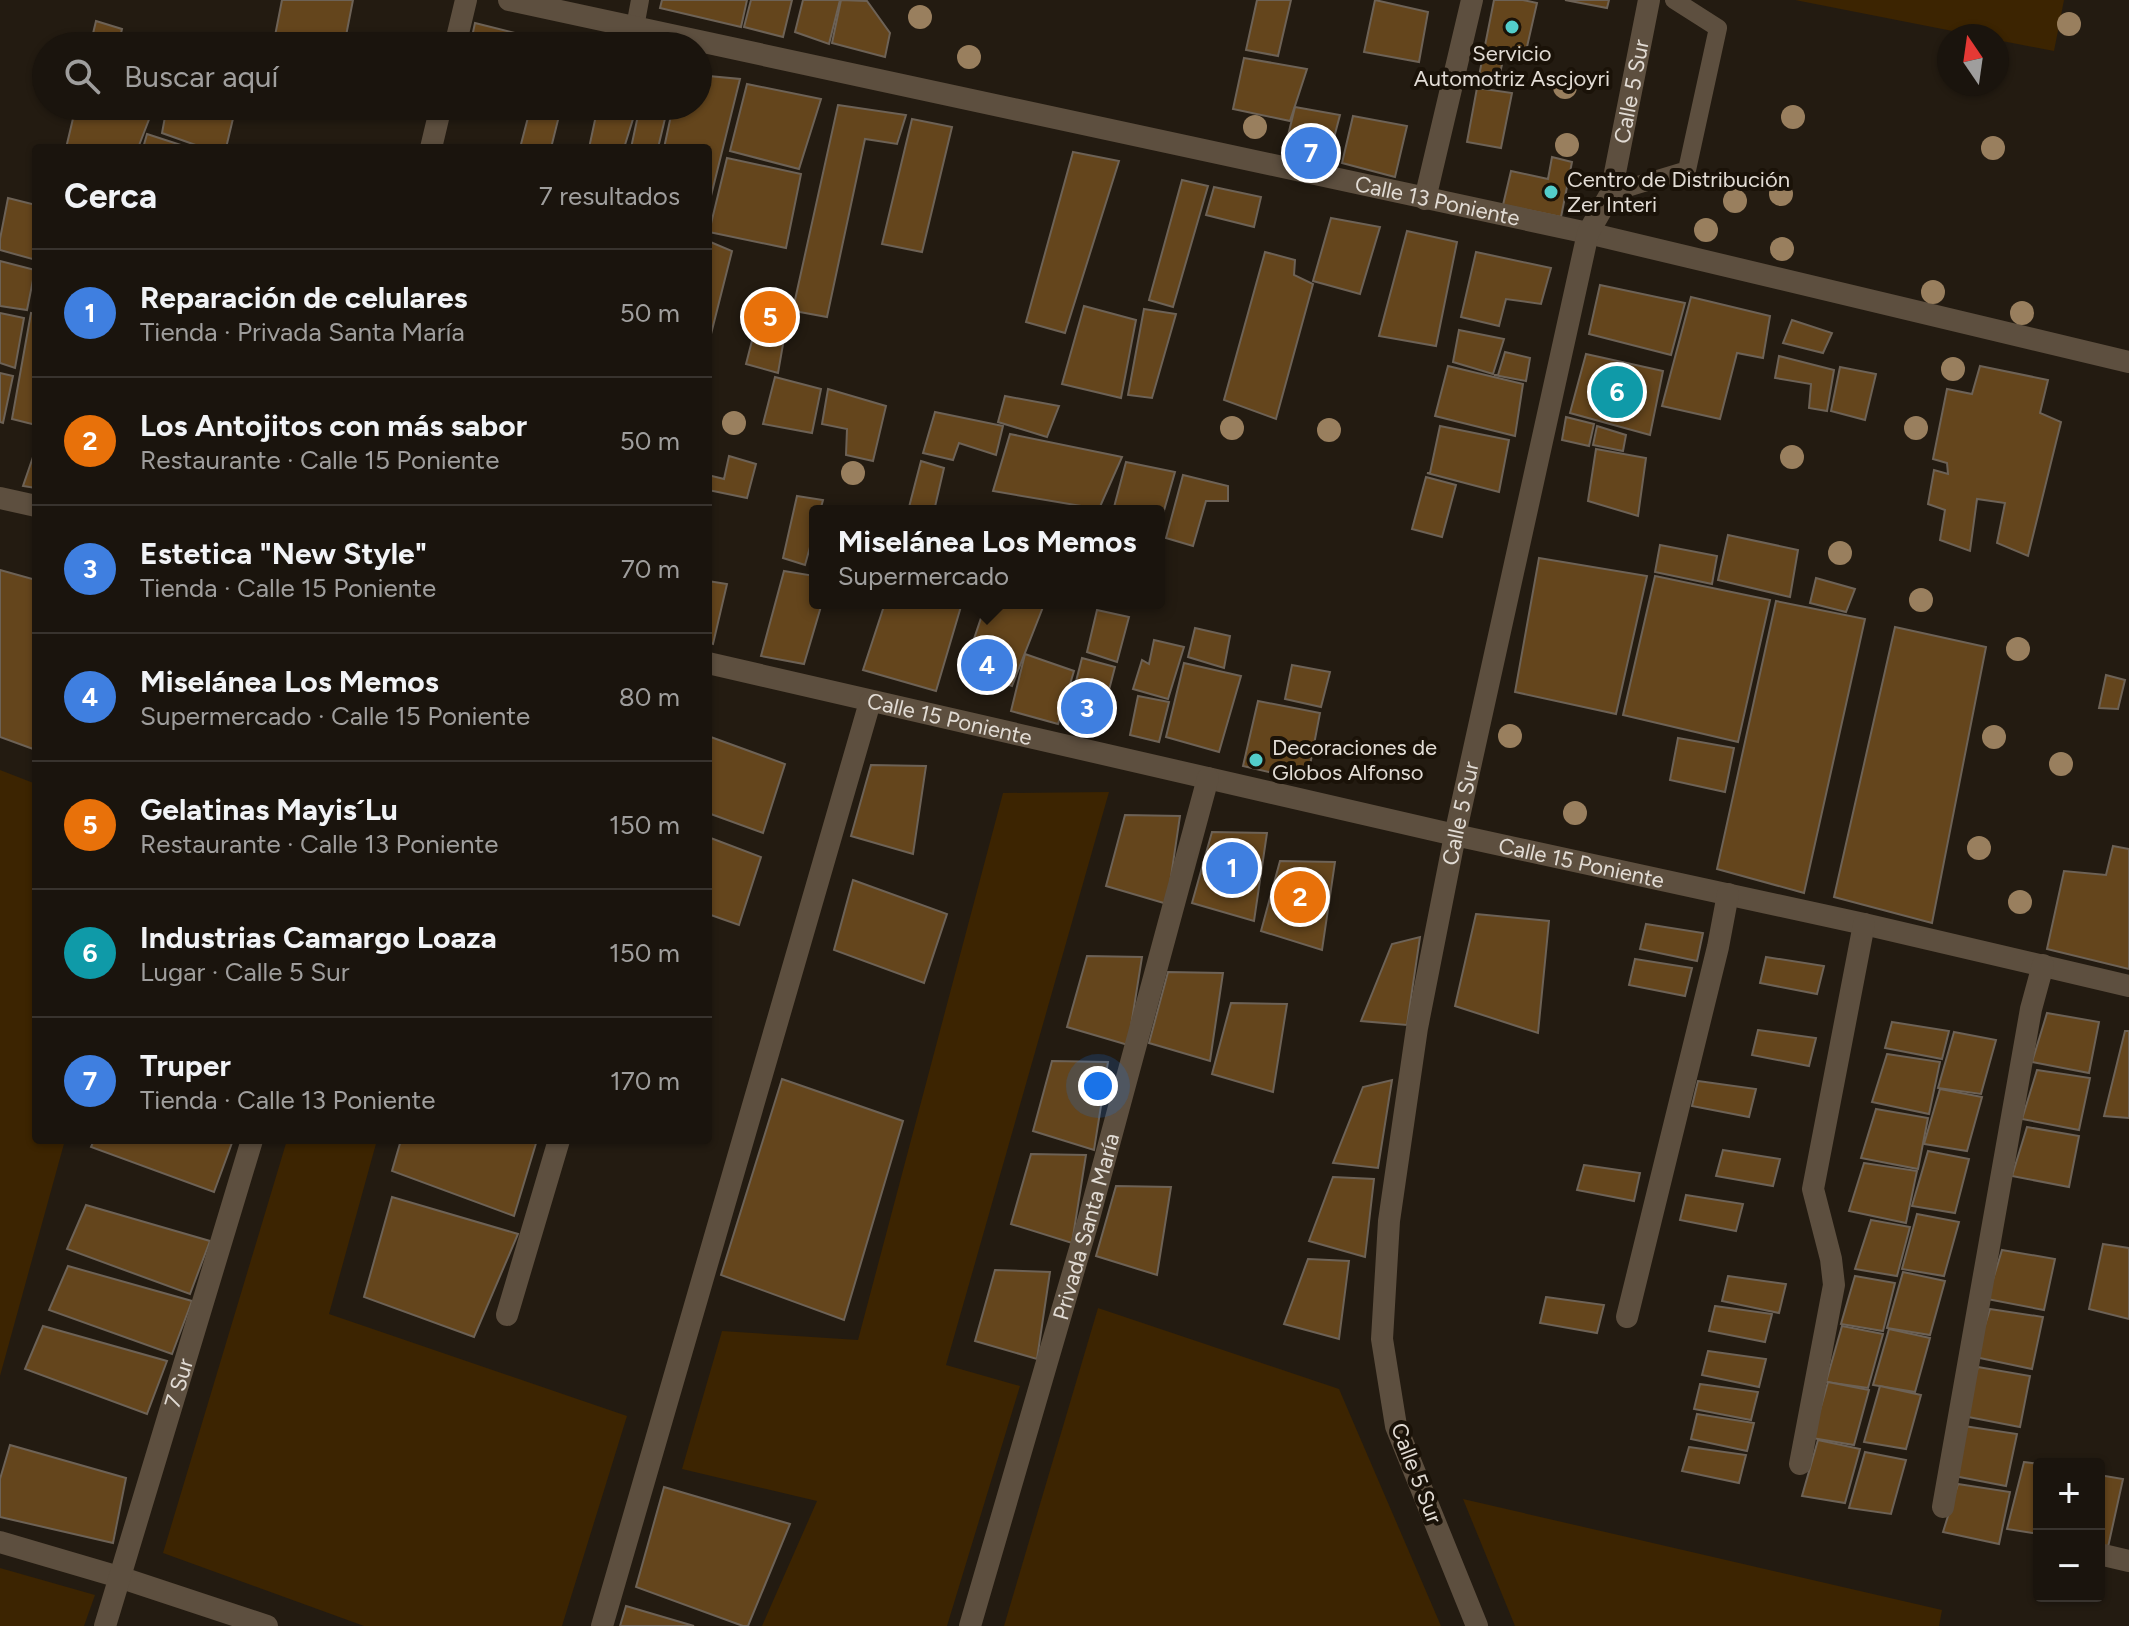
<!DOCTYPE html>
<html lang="es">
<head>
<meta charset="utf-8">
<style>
	:root { --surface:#1a140d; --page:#231d16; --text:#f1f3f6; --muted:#9f9e9d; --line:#38332e; --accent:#0b8043 }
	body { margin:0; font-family:Figtree,sans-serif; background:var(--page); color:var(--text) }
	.controls { position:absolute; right:24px; bottom:24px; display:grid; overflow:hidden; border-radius:8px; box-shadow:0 2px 6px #0004 }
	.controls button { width:72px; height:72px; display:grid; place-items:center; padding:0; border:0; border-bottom:2px solid var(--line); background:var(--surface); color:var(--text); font:40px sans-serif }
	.compass { position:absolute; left:1937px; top:24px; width:72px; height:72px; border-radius:50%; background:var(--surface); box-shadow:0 2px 6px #0004; rotate:347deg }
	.you { position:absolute; left:1098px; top:1086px; width:28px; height:28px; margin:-20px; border:6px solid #fff; border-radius:50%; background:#1a73e8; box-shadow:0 0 0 12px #1a73e833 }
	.badge { display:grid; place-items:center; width:52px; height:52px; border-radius:50%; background:var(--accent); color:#fff; font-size:26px; font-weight:700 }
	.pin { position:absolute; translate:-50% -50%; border:4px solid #fff; box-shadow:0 2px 8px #0006 }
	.popup { position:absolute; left:809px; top:505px; width:356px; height:104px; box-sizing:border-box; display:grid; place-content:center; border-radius:8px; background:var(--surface); filter:drop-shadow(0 2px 6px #0005); font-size:26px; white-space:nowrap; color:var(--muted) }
	.popup b { font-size:30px; color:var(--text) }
	.popup::after { content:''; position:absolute; left:50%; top:100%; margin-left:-16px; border:16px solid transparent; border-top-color:var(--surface) }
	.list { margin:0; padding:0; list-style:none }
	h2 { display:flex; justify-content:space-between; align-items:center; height:104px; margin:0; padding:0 32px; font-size:34px }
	h2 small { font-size:26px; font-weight:400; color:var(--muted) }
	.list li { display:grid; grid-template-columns:52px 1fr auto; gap:24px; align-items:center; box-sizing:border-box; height:128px; padding:0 32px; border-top:2px solid var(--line) }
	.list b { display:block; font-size:30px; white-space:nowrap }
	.list p { margin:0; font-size:26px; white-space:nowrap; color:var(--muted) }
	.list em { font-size:26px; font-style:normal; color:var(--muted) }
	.icon { flex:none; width:44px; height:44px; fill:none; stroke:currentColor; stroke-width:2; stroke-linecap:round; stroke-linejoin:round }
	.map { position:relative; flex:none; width:2129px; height:1626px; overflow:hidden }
	.search { position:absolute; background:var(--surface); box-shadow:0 2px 6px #0004; left:32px; top:32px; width:680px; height:88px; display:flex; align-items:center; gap:20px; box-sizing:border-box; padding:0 28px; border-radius:44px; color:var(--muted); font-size:30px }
	.panel { position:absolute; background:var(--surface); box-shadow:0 2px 6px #0004; left:32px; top:144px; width:680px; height:1000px; border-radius:8px }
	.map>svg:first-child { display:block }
	.green { fill:#3c2401 }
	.building { fill:#64451c; stroke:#6d6256; stroke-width:2 }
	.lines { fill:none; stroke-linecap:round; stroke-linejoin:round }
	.service { stroke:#5d4f3f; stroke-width:18 }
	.minor { stroke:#5d4f3f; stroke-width:22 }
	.tree { fill:#997f5e }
	.poi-dot { fill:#53cdca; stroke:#1a1208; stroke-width:3 }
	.labels { text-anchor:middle; stroke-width:8; stroke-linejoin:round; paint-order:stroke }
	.poi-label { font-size:22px; fill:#e2dcd5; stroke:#1a1208; text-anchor:start }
	.street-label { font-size:22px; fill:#e2dcd5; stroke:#1a1208 }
</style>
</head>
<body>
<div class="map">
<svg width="2129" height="1626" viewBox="0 0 2129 1626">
	<rect width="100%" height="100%" fill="#231b11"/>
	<!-- green -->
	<g class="green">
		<path d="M1795,0H2064L2054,51L1997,40V36H1978Z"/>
		<path d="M0,770L36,784V1140H65L0,1376Z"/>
		<path d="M1109,792L946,1365L1020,1386L947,1626H762L817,1501L682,1469L722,1331L858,1340L1003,793Z"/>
		<path d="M287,1140H377L329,1314L627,1416L562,1626H364L163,1553Z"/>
		<path d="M1098,1308L1339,1389L1441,1626H1004Z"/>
		<path d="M1463,1499L1942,1610L1939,1626H1515Z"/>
		<path d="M0,1568L95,1595L84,1626H0Z"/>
	</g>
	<!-- building -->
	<g class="building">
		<path d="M282,0H353L344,46H273Z"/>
		<path d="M662,0H747L741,27L660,8Z"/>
		<path d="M751,0H792L783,37L744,27Z"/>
		<path d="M803,0H840L829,44L795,32Z"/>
		<path d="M841,0L867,1L890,33L885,57L832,43Z"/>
		<path d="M1257,0H1291L1278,56L1246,50Z"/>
		<path d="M1375,0L1428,12L1419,62L1364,52Z"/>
		<path d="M1494,0H1523L1537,3L1524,60L1504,56L1497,86L1478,81Z"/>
		<path d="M1565,0H1609L1607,8Z"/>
		<path d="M96,21L122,29L118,46H90Z"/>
		<path d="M475,23L547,41L546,46H470Z"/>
		<path d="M1244,58L1307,69L1290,121L1233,109Z"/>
		<path d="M698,75L740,79L708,208V148H664L673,106H698Z"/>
		<path d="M747,84L821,99L799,169L730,151Z"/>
		<path d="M1477,88L1512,93L1501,148L1467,142Z"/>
		<path d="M838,105L906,115L897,144L865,139L827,317L794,311L795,300Z"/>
		<path d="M76,106H139L153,109L138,148H66Z"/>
		<path d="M167,106H236L226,148H204L162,133Z"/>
		<path d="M297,106H332L330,113Z"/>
		<path d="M531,106L561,108L551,148H520Z"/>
		<path d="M598,106H637L624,148H589Z"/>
		<path d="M640,106H668L658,148H631Z"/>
		<path d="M1295,107L1340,115L1326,168L1283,156Z"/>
		<path d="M1353,116L1407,126L1395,177L1342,163Z"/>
		<path d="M912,119L952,127L922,252L882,244Z"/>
		<path d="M147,134L190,148H143Z"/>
		<path d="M1073,152L1119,161L1065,333L1026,322Z"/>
		<path d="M1552,157L1572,162L1561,217L1503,205L1511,171L1548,179Z"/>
		<path d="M727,158L801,174L786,248L709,232Z"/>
		<path d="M1182,180L1208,186L1173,307L1149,300Z"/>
		<path d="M1214,187L1261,197L1254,227L1206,215Z"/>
		<path d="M8,198L36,205V260L0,250V239Z"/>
		<path d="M1331,218L1380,227L1360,294L1313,281Z"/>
		<path d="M1407,231L1457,242L1436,346L1379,336Z"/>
		<path d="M708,241L732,251L708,346Z"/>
		<path d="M1265,252L1295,260L1294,275L1313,284L1276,419L1224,400Z"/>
		<path d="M1476,252L1551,268L1541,304L1506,299L1499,326L1461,317Z"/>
		<path d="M0,261L35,270L27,310L0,306Z"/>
		<path d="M1600,285L1685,303L1671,355L1589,334Z"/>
		<path d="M1691,297L1770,316L1763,358L1737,353L1720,419L1662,406Z"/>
		<path d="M763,298L790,304L778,373L746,364Z"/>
		<path d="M1084,306L1136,320L1121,398L1062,384Z"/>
		<path d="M1144,309L1176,314L1152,398L1128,395Z"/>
		<path d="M0,313L24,318L15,368L0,363Z"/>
		<path d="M31,313L36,314V425L12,419Z"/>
		<path d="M1792,320L1832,333L1823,353L1783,343Z"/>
		<path d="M1459,330L1504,339L1493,374L1453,362Z"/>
		<path d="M1505,352L1530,358L1526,381L1494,375H1498Z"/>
		<path d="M1586,354L1663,371L1650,435L1570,413Z"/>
		<path d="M1779,356L1834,370L1827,411L1809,408L1811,384L1775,378Z"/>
		<path d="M1448,366L1523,384L1515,436L1435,416Z"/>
		<path d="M1980,366L2048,380L2040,413L2061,422L2028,556L1997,543L2005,503L1977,499L1970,551L1940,540L1945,510L1928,504L1934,470L1948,474L1947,463L1933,459L1947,389L1972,394Z"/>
		<path d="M1840,367L1876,374L1865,420L1831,411Z"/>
		<path d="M0,373L13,376L3,423L0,422Z"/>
		<path d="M775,377L821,389L812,433L763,424Z"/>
		<path d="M828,389L886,406L873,461L846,455L847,429L822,424Z"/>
		<path d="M1005,396L1059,406L1047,437L998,422Z"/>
		<path d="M935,412L1003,426L996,455L959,443L953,460L923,453Z"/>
		<path d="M1566,417L1594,424L1589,446L1562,440Z"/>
		<path d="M1440,426L1509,440L1499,492L1427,473H1430Z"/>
		<path d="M1597,426L1626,435L1623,451L1593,445Z"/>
		<path d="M1010,434L1122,457L1099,509L993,491Z"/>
		<path d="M1596,449L1646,458L1638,516L1588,501Z"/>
		<path d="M729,456L756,464L747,498L708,490V475L724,479Z"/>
		<path d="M33,457L36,458V488L23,486Z"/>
		<path d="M921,461L944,468L934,511H908Z"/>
		<path d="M1126,462L1175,472L1159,528V511H1113Z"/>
		<path d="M1183,475L1228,486V501H1206L1193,546L1166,538Z"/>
		<path d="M1426,477L1456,485L1442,537L1412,529Z"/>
		<path d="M797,496L823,500L820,511H815V529L805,565L783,558Z"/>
		<path d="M1728,535L1798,550L1790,597L1718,580Z"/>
		<path d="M1660,545L1717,556L1712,584L1655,572Z"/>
		<path d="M1539,558L1647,576L1616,714L1515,692Z"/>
		<path d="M0,570L36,580V750L0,737Z"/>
		<path d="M784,571L815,576V603H822L804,664L761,656Z"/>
		<path d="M1655,576L1770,600L1738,742L1623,715Z"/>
		<path d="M1816,578L1855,589L1846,612L1810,603Z"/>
		<path d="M708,581L727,584L713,644L708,642Z"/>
		<path d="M1776,601L1865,619L1804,893L1717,869Z"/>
		<path d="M885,603H962L936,691L863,670Z"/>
		<path d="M986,603H1028L1043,607L1012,686L964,669Z"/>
		<path d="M1097,610L1129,617L1117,662L1087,652Z"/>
		<path d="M1895,627L1986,647L1932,923L1834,897Z"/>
		<path d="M1195,628L1230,636L1224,668L1188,657Z"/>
		<path d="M1154,640L1184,647L1168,699L1133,689L1142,660L1149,664Z"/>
		<path d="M1025,654L1074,671L1058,724L1011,711Z"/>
		<path d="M1082,658L1115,667L1098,732L1065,724Z"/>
		<path d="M1184,663L1241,676L1219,752L1166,737Z"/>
		<path d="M1292,665L1330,672L1321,707L1285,699Z"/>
		<path d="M2106,675L2125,680L2118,709L2099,708Z"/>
		<path d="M1138,696L1169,702L1159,742L1130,735Z"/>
		<path d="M1258,701L1320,713L1307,781L1243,766Z"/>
		<path d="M708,736L785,764L763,833L708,813Z"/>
		<path d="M1678,738L1734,748L1725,792L1670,780Z"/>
		<path d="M871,765L926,766L913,854L851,836Z"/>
		<path d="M1125,815L1180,816L1167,904L1106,886Z"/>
		<path d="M1212,832L1267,833L1254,921L1192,903Z"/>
		<path d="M708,837L761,857L739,925L708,914Z"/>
		<path d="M2113,846L2129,849V969L2047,949L2064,871L2106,875Z"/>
		<path d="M1280,861L1335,862L1322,950L1261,931Z"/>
		<path d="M853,880L947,914L924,983L834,950Z"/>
		<path d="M1476,914L1549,921L1538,1033L1455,1006Z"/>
		<path d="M1646,924L1703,933L1697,961L1640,949Z"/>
		<path d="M1420,937L1407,1025L1361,1021L1392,944Z"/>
		<path d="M1087,956L1142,957L1128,1045L1067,1027Z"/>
		<path d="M1766,957L1824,966L1817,994L1760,983Z"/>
		<path d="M1635,959L1692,968L1685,996L1629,985Z"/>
		<path d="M1168,972L1223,973L1210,1061L1149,1043Z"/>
		<path d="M1231,1003L1287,1004L1273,1092L1212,1074Z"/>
		<path d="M2047,1013L2099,1022L2089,1073L2032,1062Z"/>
		<path d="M1892,1022L1949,1031L1942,1059L1885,1048Z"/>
		<path d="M1758,1030L1816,1038L1809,1066L1752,1055Z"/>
		<path d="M2125,1031H2129V1118L2104,1116Z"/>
		<path d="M1954,1032L1996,1040L1981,1094L1938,1088Z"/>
		<path d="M1887,1054L1940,1062L1929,1114L1872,1102Z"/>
		<path d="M1052,1061L1108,1062L1094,1150L1033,1131Z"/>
		<path d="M2037,1070L2090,1078L2079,1130L2022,1119Z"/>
		<path d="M782,1079L903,1121L844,1320L721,1275Z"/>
		<path d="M1392,1080L1378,1168L1333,1163L1363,1087Z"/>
		<path d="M1698,1081L1756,1089L1749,1117L1692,1106Z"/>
		<path d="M1940,1089L1982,1097L1967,1151L1924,1144Z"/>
		<path d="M1876,1109L1928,1118L1918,1169L1861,1158Z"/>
		<path d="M2027,1127L2079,1136L2069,1187L2012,1176Z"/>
		<path d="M94,1140H233L214,1192L91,1147Z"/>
		<path d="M401,1140H537L514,1216L392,1171Z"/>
		<path d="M1723,1150L1780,1159L1773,1186L1716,1176Z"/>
		<path d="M1928,1151L1969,1159L1955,1213L1912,1206Z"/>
		<path d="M1031,1154L1086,1155L1072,1243L1011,1224Z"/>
		<path d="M1864,1163L1917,1171L1906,1223L1849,1211Z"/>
		<path d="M1584,1165L1640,1173L1634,1201L1577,1190Z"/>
		<path d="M1333,1177L1374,1179L1365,1257L1309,1241Z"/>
		<path d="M1116,1186L1171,1187L1157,1275L1096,1256Z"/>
		<path d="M1686,1195L1743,1204L1736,1231L1680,1220Z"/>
		<path d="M392,1197L518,1234L474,1337L364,1297Z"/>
		<path d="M86,1205L210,1241L190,1294L67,1249Z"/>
		<path d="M1917,1214L1959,1222L1944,1276L1902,1269Z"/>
		<path d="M1871,1220L1910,1227L1897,1276L1855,1269Z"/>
		<path d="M2103,1244L2129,1248V1319L2089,1309Z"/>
		<path d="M2002,1250L2055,1259L2044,1310L1987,1299Z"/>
		<path d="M1308,1259L1349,1261L1339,1339L1284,1324Z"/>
		<path d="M68,1266L192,1301L172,1354L49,1310Z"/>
		<path d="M995,1270L1050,1272L1037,1359L975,1341Z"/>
		<path d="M1903,1272L1945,1281L1930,1335L1887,1328Z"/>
		<path d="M1728,1276L1786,1284L1779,1313L1722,1301Z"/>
		<path d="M1855,1276L1895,1283L1883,1331L1841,1324Z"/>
		<path d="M1546,1297L1604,1305L1597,1333L1540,1323Z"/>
		<path d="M1715,1306L1772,1314L1765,1342L1709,1331Z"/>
		<path d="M1990,1309L2043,1317L2032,1369L1975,1357Z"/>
		<path d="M43,1326L167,1361L147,1414L25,1369Z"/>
		<path d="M1842,1326L1883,1334L1868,1388L1826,1382Z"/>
		<path d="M1889,1329L1930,1338L1915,1392L1873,1385Z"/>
		<path d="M1708,1351L1766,1359L1759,1387L1702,1375Z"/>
		<path d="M1978,1367L2030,1376L2020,1427L1963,1416Z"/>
		<path d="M1828,1382L1869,1390L1854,1445L1812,1438Z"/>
		<path d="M1700,1384L1758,1392L1751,1420L1694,1409Z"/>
		<path d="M1880,1386L1921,1395L1906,1449L1864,1442Z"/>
		<path d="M1697,1414L1754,1423L1747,1451L1691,1439Z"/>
		<path d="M1964,1426L2017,1434L2006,1486L1949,1475Z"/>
		<path d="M1818,1440L1860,1449L1845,1503L1802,1496Z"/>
		<path d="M10,1445L126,1478L113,1543L0,1517V1479Z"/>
		<path d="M1689,1447L1746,1455L1739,1483L1682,1471Z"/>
		<path d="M1865,1452L1906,1460L1891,1514L1849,1508Z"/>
		<path d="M2024,1462L2039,1464V1534L2007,1529Z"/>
		<path d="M2099,1475L2123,1479L2108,1547L2099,1545Z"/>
		<path d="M1958,1484L2010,1492L1999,1544L1943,1532Z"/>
		<path d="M664,1487L790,1524L748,1626H743L636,1587Z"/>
		<path d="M626,1606L694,1626H620Z"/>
	</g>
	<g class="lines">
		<!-- service -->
		<g class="service">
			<path d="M635,27L640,0"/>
			<path d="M1611,193L1687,170L1718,28L1674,0"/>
		</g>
		<!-- minor -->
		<g class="minor">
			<path id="s1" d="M509,0L1588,233L2129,362"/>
			<path d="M455,46L466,0"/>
			<path d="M431,148L441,106"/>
			<path d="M1425,199L1472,0"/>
			<path d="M0,498L36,506"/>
			<path id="s2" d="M708,663L1455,835L1864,924L2129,986"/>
			<path d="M507,1315L559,1140"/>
			<path d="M1627,1317L1718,947L1728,894"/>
			<path d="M1800,1464L1834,1285L1831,1259L1813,1189L1864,924"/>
			<path d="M1943,1507L2031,1009L2043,965"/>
			<path d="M0,1542L119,1577L267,1626"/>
			<path d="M2099,1554L2129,1561"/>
			<path id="s3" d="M105,1626L252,1140"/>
			<path d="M602,1626L870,702"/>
			<path id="s4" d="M970,1626L1089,1218L1208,778"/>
			<path id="s5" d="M1477,1626L1396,1426L1382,1339L1389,1221L1417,1028L1455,835L1588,233L1611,193L1649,0"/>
		</g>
	</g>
	<!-- trees -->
	<g class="tree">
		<circle cx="920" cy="17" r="12"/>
		<circle cx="2069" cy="24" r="12"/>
		<circle cx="969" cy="57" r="12"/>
		<circle cx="1565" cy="87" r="12"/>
		<circle cx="1793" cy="117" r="12"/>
		<circle cx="1255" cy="127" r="12"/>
		<circle cx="1567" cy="145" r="12"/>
		<circle cx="1993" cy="148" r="12"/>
		<circle cx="1781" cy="194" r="12"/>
		<circle cx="1735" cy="201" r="12"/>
		<circle cx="1706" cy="230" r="12"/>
		<circle cx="1782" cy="249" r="12"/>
		<circle cx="1933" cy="292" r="12"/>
		<circle cx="2022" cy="313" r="12"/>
		<circle cx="1953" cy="369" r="12"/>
		<circle cx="734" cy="423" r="12"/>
		<circle cx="1232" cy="428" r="12"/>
		<circle cx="1916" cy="428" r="12"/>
		<circle cx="1329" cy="430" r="12"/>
		<circle cx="1792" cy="457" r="12"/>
		<circle cx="853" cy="473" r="12"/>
		<circle cx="1840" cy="553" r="12"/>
		<circle cx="1921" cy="600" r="12"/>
		<circle cx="2018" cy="649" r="12"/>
		<circle cx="1510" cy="736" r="12"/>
		<circle cx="1994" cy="737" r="12"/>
		<circle cx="2061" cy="764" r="12"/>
		<circle cx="1575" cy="813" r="12"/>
		<circle cx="1979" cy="848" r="12"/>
		<circle cx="2020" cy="902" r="12"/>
	</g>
	<!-- markers -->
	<g class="poi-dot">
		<circle cx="1512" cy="27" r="8"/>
		<circle cx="1551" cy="192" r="8"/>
		<circle cx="1256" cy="760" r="8"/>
	</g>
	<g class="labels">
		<!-- poi labels -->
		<g class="poi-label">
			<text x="1512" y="61" text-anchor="middle">Servicio<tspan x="1512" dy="25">Automotriz Ascjoyri</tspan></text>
			<text x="1567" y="187">Centro de Distribución<tspan x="1567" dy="25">Zer Interi</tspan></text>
			<text x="1272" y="755">Decoraciones de<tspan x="1272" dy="25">Globos Alfonso</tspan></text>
		</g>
		<!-- street labels -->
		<g class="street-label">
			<text dy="8" stroke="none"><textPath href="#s5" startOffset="1580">Calle 5 Sur</textPath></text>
			<text dy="8" stroke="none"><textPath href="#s1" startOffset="950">Calle 13 Poniente</textPath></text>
			<text dy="8" stroke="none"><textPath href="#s2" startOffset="248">Calle 15 Poniente</textPath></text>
			<text dy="8" stroke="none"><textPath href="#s5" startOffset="836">Calle 5 Sur</textPath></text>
			<text dy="8" stroke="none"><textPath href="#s2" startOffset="896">Calle 15 Poniente</textPath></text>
			<text dy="8" stroke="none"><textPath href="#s4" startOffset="416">Privada Santa María</textPath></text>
			<text dy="8" stroke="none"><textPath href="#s3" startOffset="254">7 Sur</textPath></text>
			<text transform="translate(1417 1473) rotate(69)" y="8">Calle 5 Sur</text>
		</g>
	</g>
</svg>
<div class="controls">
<button>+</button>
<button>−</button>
</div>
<svg class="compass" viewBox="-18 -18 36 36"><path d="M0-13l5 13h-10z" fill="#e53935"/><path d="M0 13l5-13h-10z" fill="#9f9e9d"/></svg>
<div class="you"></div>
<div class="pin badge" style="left:1232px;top:868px;background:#3f7fe0">1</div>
<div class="pin badge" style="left:1300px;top:897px;background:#e8710a">2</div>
<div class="pin badge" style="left:1087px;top:708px;background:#3f7fe0">3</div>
<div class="pin badge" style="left:987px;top:665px;background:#3f7fe0">4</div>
<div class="popup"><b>Miselánea Los Memos</b>Supermercado</div>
<div class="pin badge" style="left:770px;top:317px;background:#e8710a">5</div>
<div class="pin badge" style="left:1617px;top:392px;background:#0f9aa8">6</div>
<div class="pin badge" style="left:1311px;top:153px;background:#3f7fe0">7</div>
<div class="search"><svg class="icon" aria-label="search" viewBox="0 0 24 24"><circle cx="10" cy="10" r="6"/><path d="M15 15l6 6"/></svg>Buscar aquí</div>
<section class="panel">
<h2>Cerca<small>7 resultados</small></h2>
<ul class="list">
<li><span class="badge" style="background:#3f7fe0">1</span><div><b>Reparación de celulares</b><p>Tienda · Privada Santa María</p></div><em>50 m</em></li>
<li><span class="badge" style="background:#e8710a">2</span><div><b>Los Antojitos con más sabor</b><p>Restaurante · Calle 15 Poniente</p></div><em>50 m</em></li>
<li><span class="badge" style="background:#3f7fe0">3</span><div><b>Estetica &quot;New Style&quot;</b><p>Tienda · Calle 15 Poniente</p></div><em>70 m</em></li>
<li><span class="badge" style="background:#3f7fe0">4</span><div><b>Miselánea Los Memos</b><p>Supermercado · Calle 15 Poniente</p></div><em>80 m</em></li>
<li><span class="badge" style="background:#e8710a">5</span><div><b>Gelatinas Mayis´Lu</b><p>Restaurante · Calle 13 Poniente</p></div><em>150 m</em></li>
<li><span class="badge" style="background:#0f9aa8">6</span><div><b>Industrias Camargo Loaza</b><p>Lugar · Calle 5 Sur</p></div><em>150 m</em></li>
<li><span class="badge" style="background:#3f7fe0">7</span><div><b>Truper</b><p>Tienda · Calle 13 Poniente</p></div><em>170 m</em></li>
</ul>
</section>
</div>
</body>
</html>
